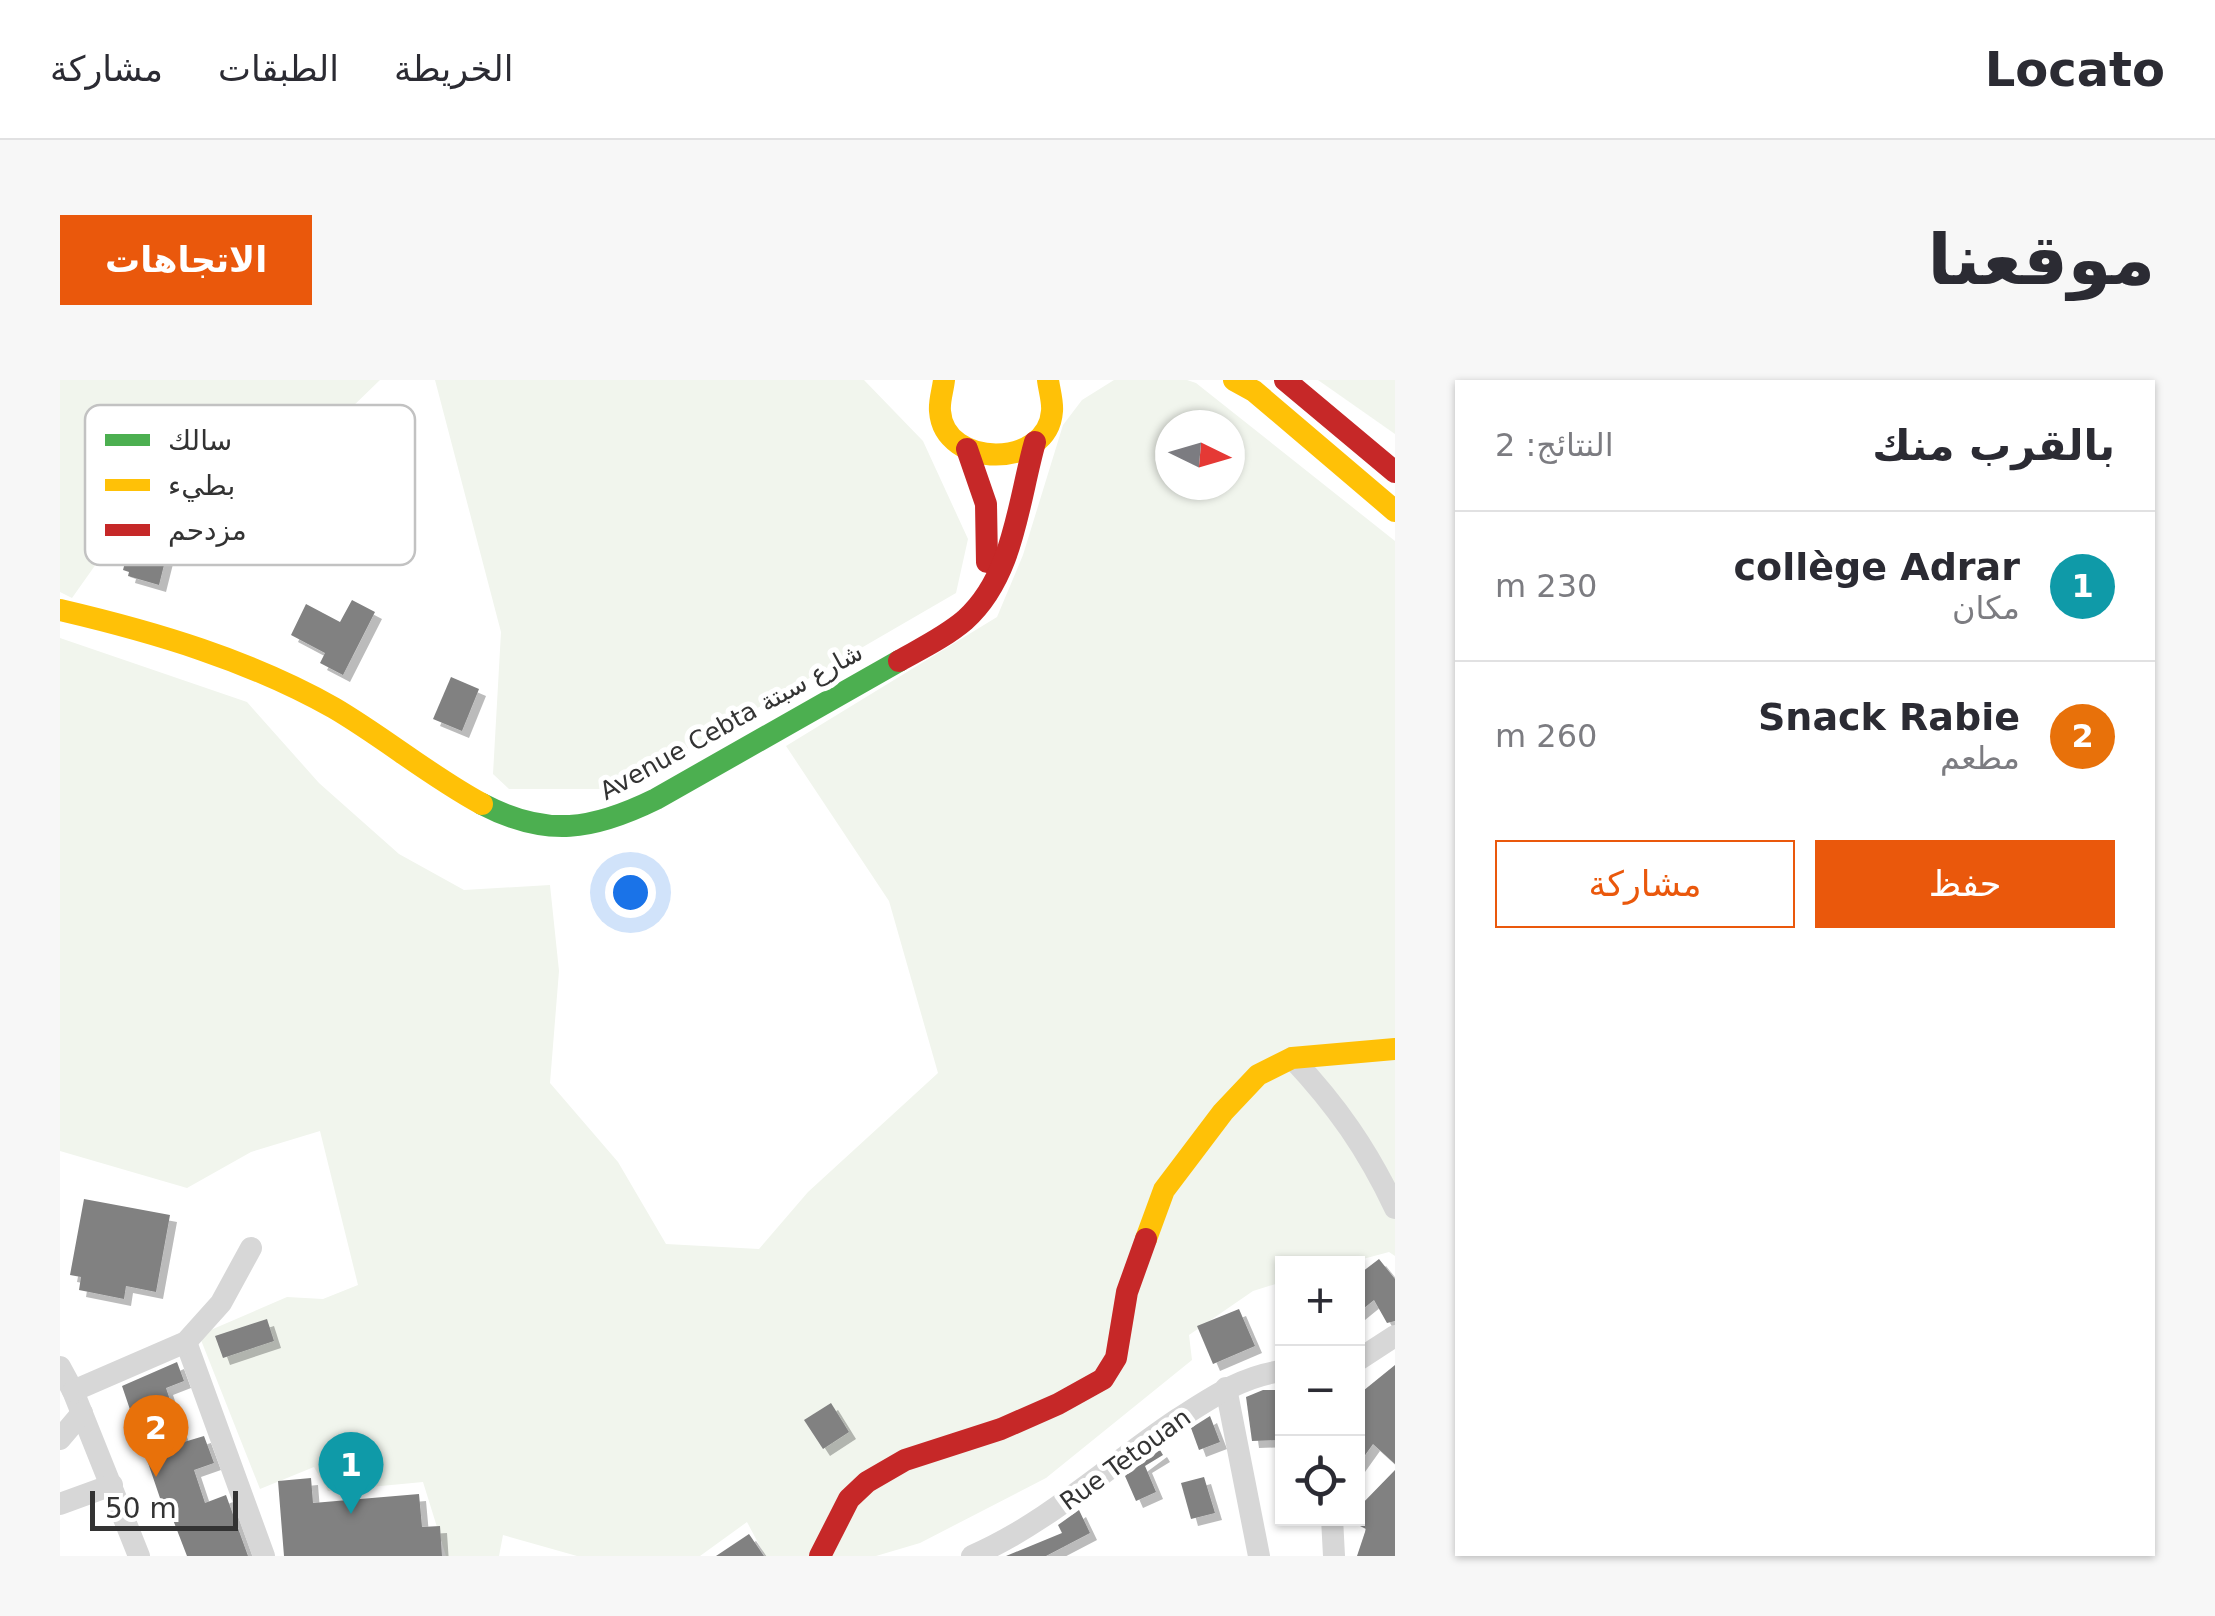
<!DOCTYPE html>
<html lang="ar">
<head>
<meta charset="utf-8">
<style>
	:root { --surface:#fff; --page:#f7f7f7; --text:#2b2b33; --muted:#7c7c81; --line:#e1e1e2; --accent:#ea580c }
	body { margin:0; font-family:"DejaVu Sans","Noto Naskh Arabic",sans-serif; background:var(--page); color:var(--text); direction:rtl }
	.controls { position:absolute; right:30px; bottom:30px; display:grid; overflow:hidden; border-radius:0px; box-shadow:0 2px 8px #0004 }
	.controls button { width:90px; height:90px; display:grid; place-items:center; padding:0; border:0; border-bottom:2px solid var(--line); background:var(--surface); color:var(--text); font:50px sans-serif }
	.compass { position:absolute; left:1095px; top:30px; width:90px; height:90px; border-radius:50%; background:var(--surface); box-shadow:0 2px 8px #0004; rotate:95deg }
	.scale { position:absolute; left:30px; bottom:25px; width:148px; box-sizing:border-box; padding-left:10px; border:5px solid #333; border-top:0; font-size:28px; line-height:35px; white-space:nowrap; color:#333; -webkit-text-stroke:8px #fff; paint-order:stroke }
	.you { position:absolute; left:570px; top:512px; width:35px; height:35px; margin:-25px; border:8px solid #fff; border-radius:50%; background:#1a73e8; box-shadow:0 0 0 15px #1a73e833 }
	.badge { display:grid; place-items:center; width:65px; height:65px; border-radius:50%; background:var(--accent); color:#fff; font-size:32px; font-weight:700 }
	.pin { position:absolute; translate:-50% -82px; filter:drop-shadow(0 2px 5px #0008) }
	.pin::after { content:''; position:absolute; top:52px; width:35px; height:30px; background:inherit; clip-path:polygon(0 0,100% 0,50% 100%) }
	.list { margin:0; padding:0; list-style:none }
	h2 { display:flex; justify-content:space-between; align-items:center; height:130px; margin:0; padding:0 40px; font-size:42px }
	h2 small { font-size:32px; font-weight:400; color:var(--muted) }
	.list li { display:grid; grid-template-columns:65px 1fr auto; gap:30px; align-items:center; box-sizing:border-box; height:150px; padding:0 40px; border-top:2px solid var(--line) }
	.list b { display:block; font-size:38px; white-space:nowrap }
	.list p { margin:0; font-size:32px; white-space:nowrap; color:var(--muted) }
	.list em { font-size:32px; font-style:normal; color:var(--muted) }
	.actions { display:flex; gap:20px; padding:30px 40px }
	.actions a { flex:1; padding:22px 0; border:2px solid var(--accent); border-radius:0px; text-align:center; font-size:35px; color:var(--accent) }
	.actions .main { background:var(--accent); color:#fff }
	.icon { flex:none; width:55px; height:55px; fill:none; stroke:currentColor; stroke-width:2; stroke-linecap:round; stroke-linejoin:round }
	.map { position:relative; flex:none; width:1335px; height:1176px; overflow:hidden; direction:ltr; border-radius:0px }
	header { display:flex; align-items:center; gap:60px; box-sizing:border-box; height:140px; padding:0 50px; background:var(--surface); border-bottom:2px solid var(--line) }
	header strong { font-size:48px }
	nav { display:flex; gap:55px; margin-inline-start:auto; font-size:35px }
	.intro { display:flex; align-items:center; justify-content:space-between; box-sizing:border-box; height:240px; padding:0 60px }
	h1 { margin:0; font-size:70px }
	.button { padding:25px 45px; border-radius:0px; background:var(--accent); color:#fff; font-size:35px; font-weight:700 }
	main { display:flex; gap:60px; padding:0 60px }
	aside { flex:1; background:var(--surface); border-radius:0px; box-shadow:0 2px 8px #0004 }
	.map>svg:first-child { display:block }
	.green { fill:#f1f5ed; fill-rule:evenodd }
	.building { fill:#818181; filter:url(#shadow) }
	.lines { fill:none; stroke-linecap:round; stroke-linejoin:round }
	.street { stroke:#d7d7d7; stroke-width:22 }
	.fast { stroke:#4caf50; stroke-width:22 }
	.slow { stroke:#ffc107; stroke-width:22 }
	.jam { stroke:#c62828; stroke-width:22 }
	.labels { text-anchor:middle; stroke-width:10; stroke-linejoin:round; paint-order:stroke }
	.street-label { font-size:25px; fill:#333; stroke:#fff }
	.key { fill:#fff; stroke:#c2c2c2; stroke-width:2.5 }
	.key-label { font-size:28px; fill:#333 }
</style>
</head>
<body>
<header>
<strong>Locato</strong>
<nav><a>الخريطة</a><a>الطبقات</a><a>مشاركة</a></nav>
</header>
<div class="intro"><h1>موقعنا</h1><a class="button">الاتجاهات</a></div>
<main>
<aside>
<h2>بالقرب منك<small>النتائج: 2</small></h2>
<ul class="list">
<li><span class="badge" style="background:#0f9aa8">1</span><div><b>collège Adrar</b><p>مكان</p></div><em>230 m</em></li>
<li><span class="badge" style="background:#e8710a">2</span><div><b>Snack Rabie</b><p>مطعم</p></div><em>260 m</em></li>
</ul>
<div class="actions"><a class="main">حفظ</a><a>مشاركة</a></div>
</aside>
<div class="map">
<svg width="1335" height="1176" viewBox="0 0 1335 1176">
	<defs>
		<filter id="shadow"><feDropShadow dx="7" dy="7" stdDeviation="0" flood-color="#0004"/></filter>
	</defs>
	<rect width="100%" height="100%" fill="#fff"/>
	<!-- green -->
	<g class="green">
		<path d="M0,0H320L257,61H230L177,133L144,75L109,81L12,218L0,212Z"/>
		<path d="M375,0H804L863,61L908,159L896,213L558,409H449L433,394L441,252Z"/>
		<path d="M1054,0H1127L1136,3L1335,161V876L1329,872L1288,883L1222,884V902L1193,911L1129,955L1132,980L986,1098L860,1163L816,1176H705L687,1142L640,1176H517L443,1155L439,1176H386L363,1102L268,1111L254,1087L200,1109L139,955L227,917L263,919L298,905L260,751L191,772L127,808L0,771V258L187,322L259,403L339,474L404,510L490,505L499,591L490,703L558,782L606,864L699,869L748,812L878,693L829,521L726,366L937,237L963,175L1003,45L1022,20ZM1110,45H1170V105H1110Z"/>
		<path d="M1258,0H1335V54Z"/>
	</g>
	<!-- building -->
	<g class="building">
		<path d="M70,163L107,173L99,205L68,196L69,192L63,190Z"/>
		<path d="M292,220L315,232L283,295L260,283L265,273L231,255L246,224L280,242Z"/>
		<path d="M391,297L419,309L402,351L373,339Z"/>
		<path d="M24,819L110,835L96,912L66,906L64,919L19,910L21,897L10,895Z"/>
		<path d="M1319,879L1335,899V941L1327,943L1314,920L1298,933V895Z"/>
		<path d="M1179,929L1195,966L1153,984L1137,946Z"/>
		<path d="M207,939L214,961L163,978L155,956Z"/>
		<path d="M117,982L124,1001L106,1008L124,1062L144,1056L154,1083L134,1090L145,1123L166,1115L188,1176H127L105,1119L101,1121L62,1006Z"/>
		<path d="M1335,985V1084L1313,1064L1298,1085V1015Z"/>
		<path d="M1203,1010H1222V1060L1192,1061L1186,1017Z"/>
		<path d="M771,1023L789,1052L763,1069L744,1040Z"/>
		<path d="M1150,1036L1160,1062L1139,1070L1131,1048Z"/>
		<path d="M1100,1070L1103,1075L1085,1086L1096,1112L1076,1121L1065,1096Z"/>
		<path d="M1335,1090V1176H1297L1306,1149L1298,1145V1128Z"/>
		<path d="M1144,1097L1155,1133L1131,1139L1121,1103Z"/>
		<path d="M251,1098L253,1123L359,1114L362,1147L380,1146L382,1176H224L218,1101Z"/>
		<path d="M1019,1130L1030,1153L986,1176H946L1002,1153L998,1145Z"/>
		<path d="M689,1154L704,1176H656Z"/>
	</g>
	<g class="lines">
		<!-- street -->
		<g class="street">
			<path d="M1232,678C1277,726 1307,769 1335,828"/>
			<path d="M126,962L204,1176"/>
			<path d="M1298,980L1335,956"/>
			<path d="M0,987L13,1011L79,1176"/>
			<path d="M1166,1008L1199,1176"/>
			<path d="M13,1011L126,962L161,923L191,868"/>
			<path d="M0,1059L22,1033"/>
			<path d="M0,1124L52,1105"/>
			<path d="M1272,1138L1274,1176"/>
			<path d="M912,1176C988,1143 1049,1085 1118,1039C1151,1018 1182,996 1222,991"/>
		</g>
		<!-- fast -->
		<path class="fast" d="M422,424C487,458 533,450 596,419L839,281"/>
		<!-- slow -->
		<g class="slow">
			<path d="M884,0C883,10 879,21 880,31C884,89 988,89 992,31C993,22 989,9 988,0"/>
			<path d="M1174,0L1194,11L1335,131"/>
			<path d="M0,230C94,252 189,280 274,328C325,358 370,396 422,424"/>
			<path d="M1086,859L1104,810L1163,732L1198,695L1232,678L1335,669"/>
		</g>
		<!-- jam -->
		<g class="jam">
			<path d="M1225,0L1335,92"/>
			<path d="M907,69L926,124L927,182"/>
			<path d="M839,281C862,268 885,257 905,240C954,196 958,122 975,62"/>
			<path d="M760,1176L789,1119L807,1102L845,1080L941,1049L998,1024L1043,999L1056,978L1067,912L1086,859"/>
		</g>
	</g>
	<g class="labels">
		<!-- street labels -->
		<g class="street-label">
			<text transform="translate(671 341) rotate(-29)" y="9">Avenue Cebta شارع سبتة</text>
			<text transform="translate(1065 1079) rotate(-36)" y="9">Rue Tetouan</text>
		</g>
	</g>
	<!-- legend -->
	<rect x="25" y="25" width="330" height="160" rx="15" class="key"/>
	<rect x="45" y="54" width="45" height="12" fill="#4caf50"/>
	<rect x="45" y="99" width="45" height="12" fill="#ffc107"/>
	<rect x="45" y="144" width="45" height="12" fill="#c62828"/>
	<g class="key-label">
		<text x="108" y="70">سالك</text>
		<text x="108" y="115">بطيء</text>
		<text x="108" y="160">مزدحم</text>
	</g>
</svg>
<div class="controls">
<button>+</button>
<button>−</button>
<button><svg class="icon" aria-label="locate" viewBox="0 0 24 24"><circle cx="12" cy="12" r="6"/><path d="M12 2v4M12 18v4M2 12h4M18 12h4"/></svg></button>
</div>
<svg class="compass" viewBox="-18 -18 36 36"><path d="M0-13l5 13h-10z" fill="#e53935"/><path d="M0 13l5-13h-10z" fill="#7c7c81"/></svg>
<div class="scale">50 m</div>
<div class="you"></div>
<div class="pin badge" style="left:291px;top:1134px;background:#0f9aa8">1</div>
<div class="pin badge" style="left:96px;top:1097px;background:#e8710a">2</div>
</div>
</main>
</body>
</html>
